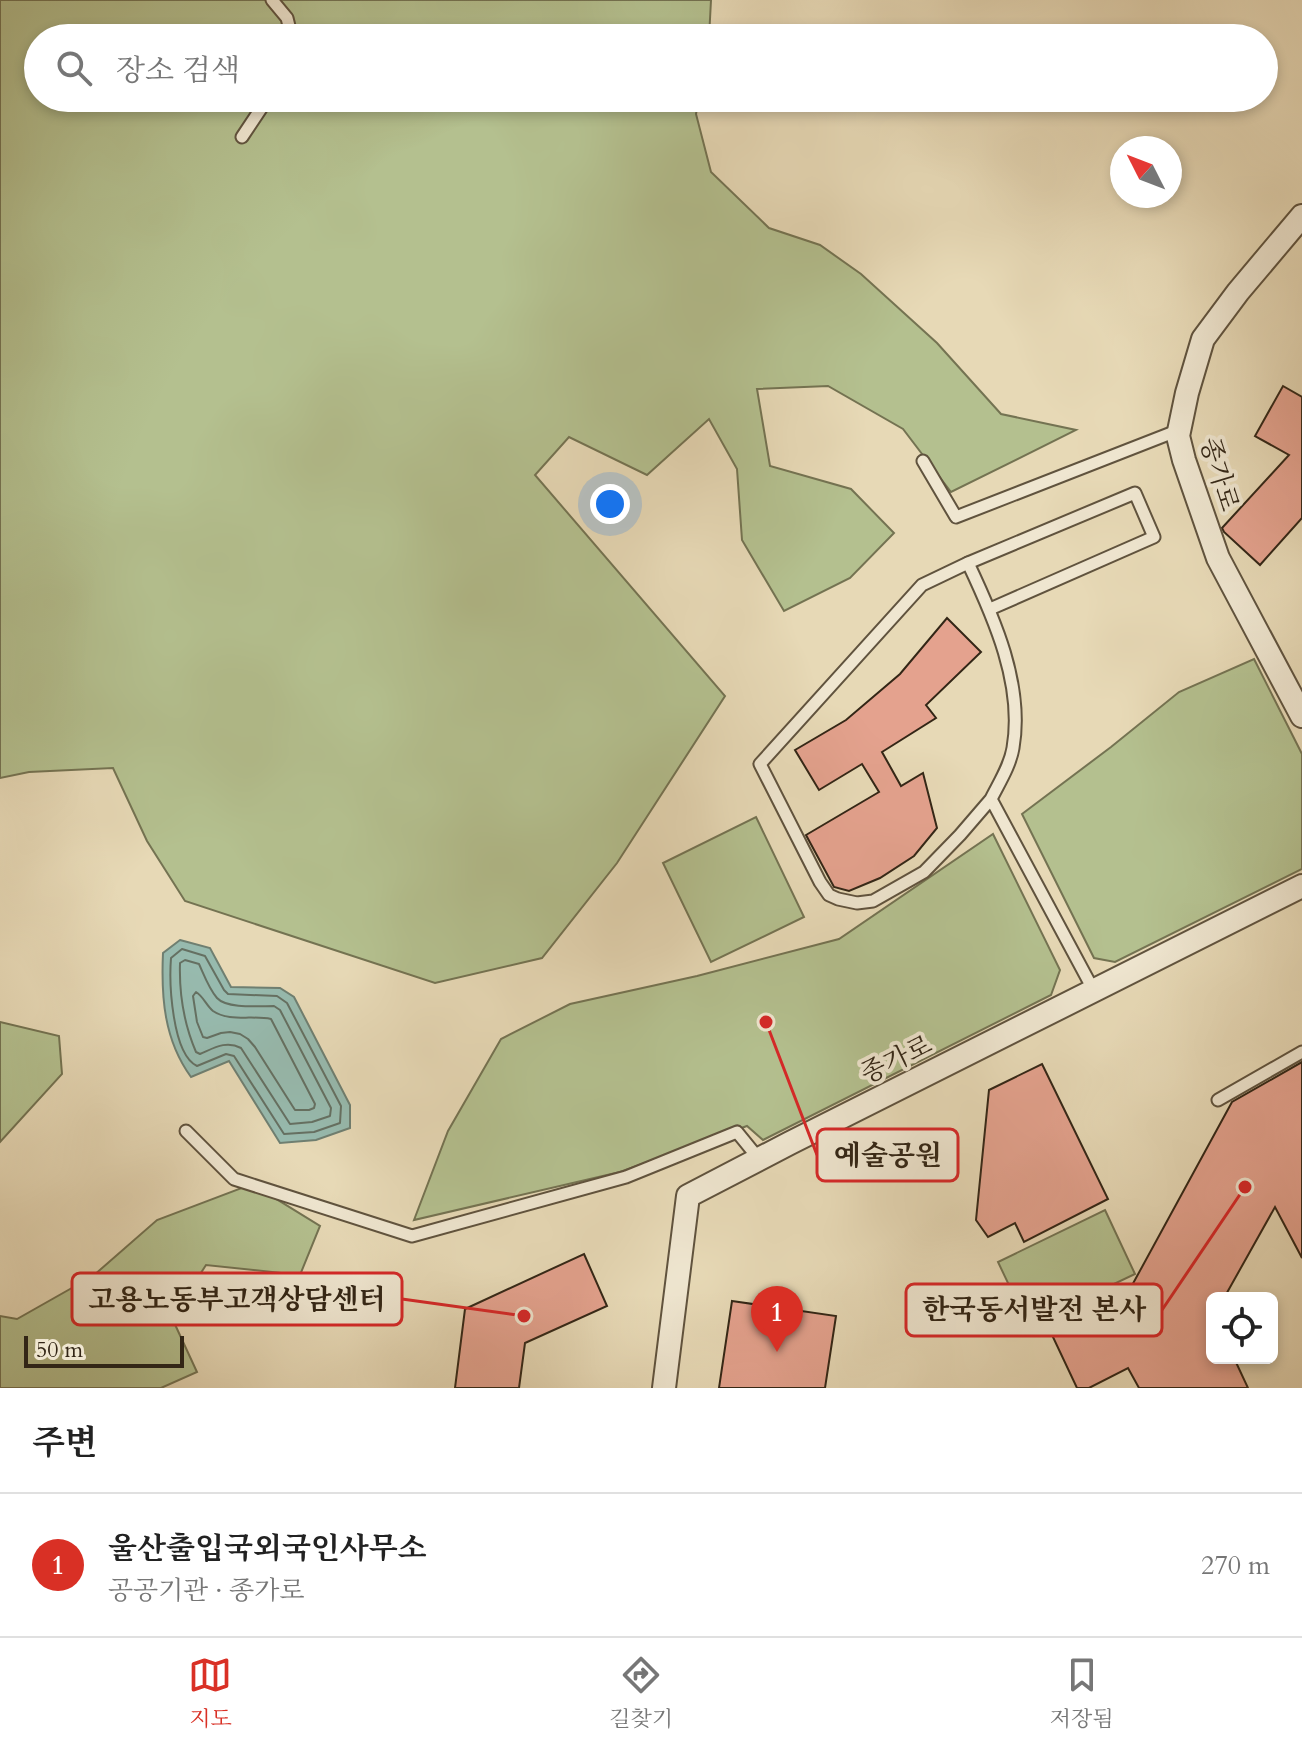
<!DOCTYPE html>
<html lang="ko">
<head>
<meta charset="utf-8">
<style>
	:root { --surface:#fff; --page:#f2f2f2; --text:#222; --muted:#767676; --line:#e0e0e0; --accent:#d93025 }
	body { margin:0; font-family:Cardo,"Noto Serif KR",serif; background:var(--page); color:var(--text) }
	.controls { position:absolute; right:24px; bottom:24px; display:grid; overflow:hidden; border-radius:12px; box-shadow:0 4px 12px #0003 }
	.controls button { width:72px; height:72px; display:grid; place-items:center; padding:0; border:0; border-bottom:2px solid var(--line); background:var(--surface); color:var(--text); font:40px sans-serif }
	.compass { position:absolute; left:1110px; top:136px; width:72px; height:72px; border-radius:50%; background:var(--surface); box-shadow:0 4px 12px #0003; rotate:312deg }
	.scale { position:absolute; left:24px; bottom:20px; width:160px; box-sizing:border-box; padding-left:8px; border:4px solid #332616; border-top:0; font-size:22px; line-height:28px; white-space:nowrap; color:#332616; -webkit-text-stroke:6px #efe6d0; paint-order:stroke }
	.you { position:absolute; left:610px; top:504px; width:28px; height:28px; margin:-20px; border:6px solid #fff; border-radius:50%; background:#1a73e8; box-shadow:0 0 0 12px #1a73e833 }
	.badge { display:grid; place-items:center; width:52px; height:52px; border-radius:50%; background:var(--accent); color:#fff; font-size:26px; font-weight:700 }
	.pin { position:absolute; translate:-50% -66px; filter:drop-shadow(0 2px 4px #0008) }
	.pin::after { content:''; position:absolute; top:42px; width:28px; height:24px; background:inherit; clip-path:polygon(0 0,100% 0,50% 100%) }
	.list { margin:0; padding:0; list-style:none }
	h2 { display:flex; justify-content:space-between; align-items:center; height:104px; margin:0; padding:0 32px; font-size:34px }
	h2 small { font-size:26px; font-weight:400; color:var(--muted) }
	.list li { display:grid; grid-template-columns:52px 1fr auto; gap:24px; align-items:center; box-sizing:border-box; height:144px; padding:0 32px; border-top:2px solid var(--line) }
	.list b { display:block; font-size:30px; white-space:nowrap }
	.list p { margin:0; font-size:26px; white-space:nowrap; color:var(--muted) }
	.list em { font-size:26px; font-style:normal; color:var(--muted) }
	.icon { flex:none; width:44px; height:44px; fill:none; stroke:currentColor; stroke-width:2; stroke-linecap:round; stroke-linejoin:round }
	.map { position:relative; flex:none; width:1302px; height:1388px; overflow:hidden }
	.search { position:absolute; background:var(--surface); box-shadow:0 4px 12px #0003; left:24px; right:24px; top:24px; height:88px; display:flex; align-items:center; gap:20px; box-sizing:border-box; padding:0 28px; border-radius:44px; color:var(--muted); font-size:30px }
	.sheet { height:248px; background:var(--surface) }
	nav { display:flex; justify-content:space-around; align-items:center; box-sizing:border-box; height:112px; border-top:2px solid var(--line); background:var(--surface); font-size:22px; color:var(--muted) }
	nav a { display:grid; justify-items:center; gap:4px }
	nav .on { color:var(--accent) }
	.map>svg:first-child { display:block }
	.green { fill:#b4c08f; stroke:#747352; stroke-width:2 }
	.water { fill:#97baae; stroke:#6f7f71; stroke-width:2 }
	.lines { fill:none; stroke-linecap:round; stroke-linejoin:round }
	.shore { stroke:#657062; stroke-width:2 }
	.building { fill:#e4a28e; stroke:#332616; stroke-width:2 }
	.lane-casing { stroke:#60533e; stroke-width:15 }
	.street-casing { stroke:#60533e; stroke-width:26 }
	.lane { stroke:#efe6d0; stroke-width:11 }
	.street { stroke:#efe6d0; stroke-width:22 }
	.labels { text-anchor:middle; stroke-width:8; stroke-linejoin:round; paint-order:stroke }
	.street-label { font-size:26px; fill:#332616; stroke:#efe6d0 }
	.leader { fill:none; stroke:#d62828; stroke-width:3 }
	.callout-dot { fill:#d62828; stroke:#efe6d0; stroke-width:3 }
	.callout { fill:#efe6d0; stroke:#d62828; stroke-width:3 }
	.callout-label { font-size:28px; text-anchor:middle; font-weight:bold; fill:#332616 }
</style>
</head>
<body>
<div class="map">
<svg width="1302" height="1388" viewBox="0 0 1302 1388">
	<rect width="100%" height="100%" fill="#e7d9b6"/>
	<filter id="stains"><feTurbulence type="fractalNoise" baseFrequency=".0025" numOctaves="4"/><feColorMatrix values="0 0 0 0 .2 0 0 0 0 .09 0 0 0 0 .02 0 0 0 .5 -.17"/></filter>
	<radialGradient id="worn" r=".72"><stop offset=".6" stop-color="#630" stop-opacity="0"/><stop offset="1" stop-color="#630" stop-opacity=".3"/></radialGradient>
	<!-- green -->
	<g class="green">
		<path d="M0,0H711L709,38H38V98H699L696,114L711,172L769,228L820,245L861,274L937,343L1001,414L1076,430L951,492L903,429L828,386L757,389L770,466L851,489L894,533L850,578L784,611L742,540L737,469L709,419L647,475L569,437L535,475L725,696L617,863L542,958L435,983L185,901L147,841L113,768L29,772L0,778Z"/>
		<path d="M1254,659L1302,754V869L1115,962L1094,958L1022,814L1111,747L1179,692Z"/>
		<path d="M756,817L804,917L711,962L663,863Z"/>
		<path d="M993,834L1060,970L1051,995L763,1140L747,1126L620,1172L414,1220L448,1131L501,1039L570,1004L697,976L839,939Z"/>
		<path d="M0,1022L59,1036L62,1074L0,1142Z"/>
		<path d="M252,1184L320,1226L300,1275L206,1265L172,1318L197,1372L161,1388H0V1316L17,1319L93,1276L157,1220Z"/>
		<path d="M1105,1210L1135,1274L1028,1325L998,1262Z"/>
	</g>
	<!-- water -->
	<path class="water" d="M180,940L210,948L231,987L280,988L294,997L350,1105V1128L316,1140L280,1143L229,1061L191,1077C164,1040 161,997 163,953Z"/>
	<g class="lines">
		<!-- shore -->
		<g class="shore">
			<path d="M182,949L205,956L224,990L228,994L277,996L287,1003L341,1106L340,1123L314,1132L284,1134L234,1056L226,1054L197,1066C172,1054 169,983 171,958Z"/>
			<path d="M185,960L199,964C204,975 209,989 217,998C227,1009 259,1006 274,1006L280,1010L331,1108L330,1116L312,1122L290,1124L241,1048C226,1040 214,1048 200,1054L196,1052C184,1024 179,995 180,963Z"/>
			<path d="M196,992C203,996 206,1005 213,1011C229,1022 253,1015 271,1019L315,1104L314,1108L309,1110H295L255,1047L248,1039L240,1034L230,1032L221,1033L207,1038L203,1037L197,1022L193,996Z"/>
		</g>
	</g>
	<!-- building -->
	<g class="building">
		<path d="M1283,386L1302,397V518L1260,565L1224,532L1222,528L1289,455L1255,436Z"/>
		<path d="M947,618L981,652L926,705L936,718L882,752L901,786L923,773L937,828L914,856L880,878L849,891L834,887L806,835L879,792L862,764L819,790L795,750L846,720L900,674Z"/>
		<path d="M1302,1062V1258L1275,1207L1224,1298H1212V1358H1234L1248,1388H1139L1128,1368L1089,1388H1077L1052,1335L1124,1300L1232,1102Z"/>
		<path d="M1042,1064L1108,1199L1024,1242L1015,1223L988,1237L976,1220L989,1090Z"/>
		<path d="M584,1254L607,1306L525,1343L519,1388H455L465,1309Z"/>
		<path d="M732,1301L836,1316L825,1388H719Z"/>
	</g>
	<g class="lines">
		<!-- lane casing -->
		<g class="lane-casing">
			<g id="lane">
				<path d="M272,0L287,18L292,38"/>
				<path d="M242,137L268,98"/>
				<path d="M923,461L956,517L1179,430"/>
				<path d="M968,563L1135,493L1154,537L990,609"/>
				<path d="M991,799L960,835L924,872L873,901L857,903L838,899L829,895L820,882L760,764L922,585L968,563C994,618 1024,685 1013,748C1010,766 999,783 991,799L1094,991"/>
				<path d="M1218,1100L1302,1052"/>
				<path d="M186,1131L234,1179L412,1236L626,1177L737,1132L759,1159"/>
			</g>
		</g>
		<!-- street casing -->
		<g class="street-casing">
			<g id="street">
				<path d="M1302,216L1238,292L1203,339L1187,393L1178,436L1184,460L1218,558L1302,716"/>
				<path d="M664,1388L688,1196L790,1143L1302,886"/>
			</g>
		</g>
		<!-- lane -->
		<use href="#lane" class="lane"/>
		<!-- street -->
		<use href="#street" class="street"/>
	</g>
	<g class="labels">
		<!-- street labels -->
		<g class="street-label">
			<text transform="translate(1220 474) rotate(73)" y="9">종가로</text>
			<text transform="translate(896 1059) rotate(-26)" y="9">종가로</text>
		</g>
	</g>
	<!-- callouts -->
	<path class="leader" d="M766 1022L817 1155M524 1316L402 1299M1245 1187L1162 1310"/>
	<g class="callout-dot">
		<circle cx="766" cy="1022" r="8"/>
		<circle cx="524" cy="1316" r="8"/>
		<circle cx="1245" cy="1187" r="8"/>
	</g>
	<g class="callout">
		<rect x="817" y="1129" width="141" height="52" rx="8"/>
		<rect x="72" y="1273" width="330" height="52" rx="8"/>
		<rect x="906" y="1284" width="256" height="52" rx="8"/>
	</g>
	<g class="callout-label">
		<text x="888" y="1165">예술공원</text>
		<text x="237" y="1309">고용노동부고객상담센터</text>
		<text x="1034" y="1319">한국동서발전 본사</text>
	</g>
	<rect width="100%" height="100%" filter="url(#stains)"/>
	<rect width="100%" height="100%" fill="url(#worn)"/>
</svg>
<div class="controls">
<button><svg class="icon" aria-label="locate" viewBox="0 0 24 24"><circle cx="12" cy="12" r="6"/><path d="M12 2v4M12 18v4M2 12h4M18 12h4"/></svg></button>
</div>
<svg class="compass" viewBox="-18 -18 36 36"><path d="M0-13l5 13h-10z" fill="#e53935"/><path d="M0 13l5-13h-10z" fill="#767676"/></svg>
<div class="scale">50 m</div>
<div class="you"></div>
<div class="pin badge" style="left:777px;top:1352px">1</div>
<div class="search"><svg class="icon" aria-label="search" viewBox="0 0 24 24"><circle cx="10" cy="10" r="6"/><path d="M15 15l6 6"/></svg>장소 검색</div>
</div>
<section class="sheet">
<h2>주변<small></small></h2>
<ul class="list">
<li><span class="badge">1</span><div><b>울산출입국외국인사무소</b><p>공공기관 · 종가로</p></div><em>270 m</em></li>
</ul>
</section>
<nav>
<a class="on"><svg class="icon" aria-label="map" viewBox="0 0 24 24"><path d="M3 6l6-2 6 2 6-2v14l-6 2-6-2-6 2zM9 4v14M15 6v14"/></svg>지도</a>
<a><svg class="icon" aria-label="directions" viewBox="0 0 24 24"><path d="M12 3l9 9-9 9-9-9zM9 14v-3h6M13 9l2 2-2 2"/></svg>길찾기</a>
<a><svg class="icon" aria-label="saved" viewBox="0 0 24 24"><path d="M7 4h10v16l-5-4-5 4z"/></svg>저장됨</a>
</nav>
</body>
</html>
